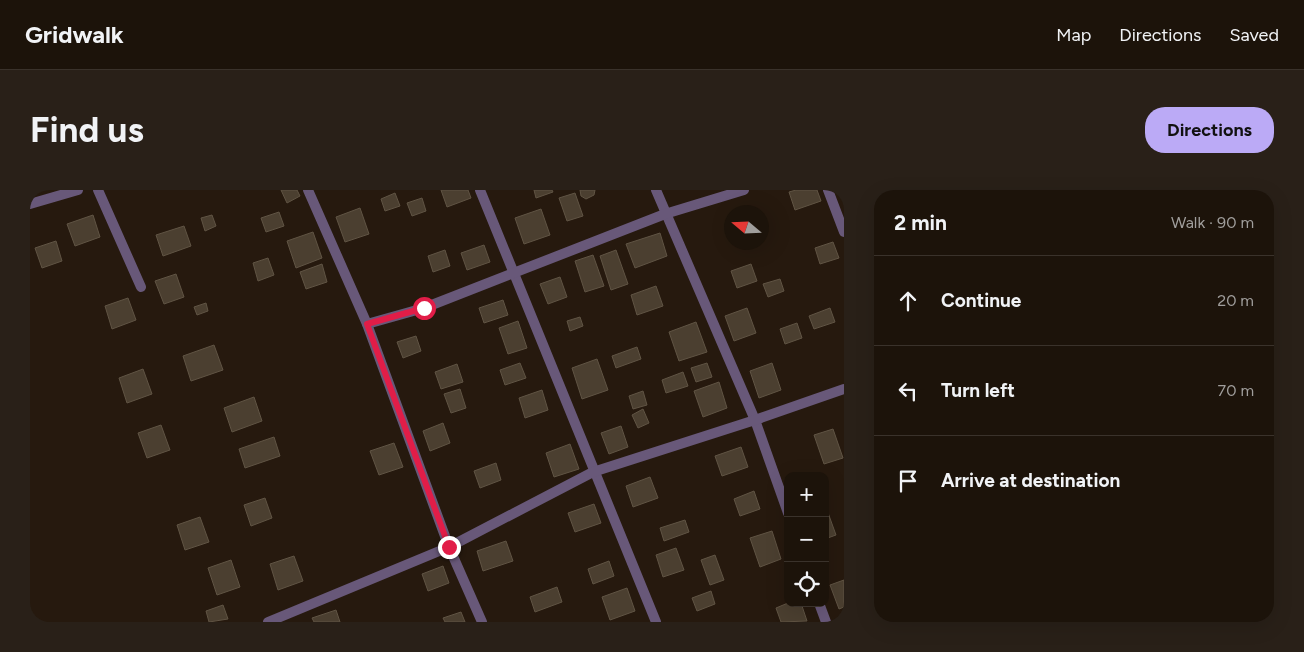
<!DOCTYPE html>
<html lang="en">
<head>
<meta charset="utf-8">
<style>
	:root { --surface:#1c130a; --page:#292018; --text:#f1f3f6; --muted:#a09e9c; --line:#3a322b; --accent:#bbaaf6 }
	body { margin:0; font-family:Figtree,sans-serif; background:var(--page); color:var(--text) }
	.controls { position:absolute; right:15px; bottom:15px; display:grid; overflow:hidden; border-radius:10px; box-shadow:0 5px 20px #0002 }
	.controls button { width:45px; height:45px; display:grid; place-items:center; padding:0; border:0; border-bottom:1px solid var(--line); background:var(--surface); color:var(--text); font:25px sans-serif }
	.compass { position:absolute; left:694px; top:15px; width:45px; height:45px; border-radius:50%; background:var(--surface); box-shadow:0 5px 20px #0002; rotate:289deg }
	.stop { position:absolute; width:15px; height:15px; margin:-11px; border:4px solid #e11d48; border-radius:50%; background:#fff }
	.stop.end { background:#e11d48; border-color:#fff; box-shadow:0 1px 5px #0008 }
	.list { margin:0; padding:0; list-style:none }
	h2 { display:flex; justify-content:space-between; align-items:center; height:65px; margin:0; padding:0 20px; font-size:21px }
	h2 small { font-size:16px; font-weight:400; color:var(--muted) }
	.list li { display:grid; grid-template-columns:32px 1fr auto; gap:15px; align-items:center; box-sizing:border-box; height:90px; padding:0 20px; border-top:1px solid var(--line) }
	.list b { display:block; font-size:19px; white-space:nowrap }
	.list em { font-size:16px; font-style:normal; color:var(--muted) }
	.icon { flex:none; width:28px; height:28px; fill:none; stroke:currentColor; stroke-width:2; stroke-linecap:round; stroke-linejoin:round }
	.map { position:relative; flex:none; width:814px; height:432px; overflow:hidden; border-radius:20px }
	header { display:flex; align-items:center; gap:30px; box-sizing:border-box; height:70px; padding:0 25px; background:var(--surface); border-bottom:1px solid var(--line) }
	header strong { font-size:24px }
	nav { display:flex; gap:28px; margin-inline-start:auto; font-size:18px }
	.intro { display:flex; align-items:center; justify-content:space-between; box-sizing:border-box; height:120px; padding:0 30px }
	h1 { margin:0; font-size:35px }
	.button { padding:12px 22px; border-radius:20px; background:var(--accent); color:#111; font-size:18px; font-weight:700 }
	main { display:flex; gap:30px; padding:0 30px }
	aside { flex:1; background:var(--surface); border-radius:20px; box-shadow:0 5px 20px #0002 }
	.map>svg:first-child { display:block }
	.building { fill:#4b3f30; stroke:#605444 }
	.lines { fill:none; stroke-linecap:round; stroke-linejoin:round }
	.street { stroke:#685879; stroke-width:10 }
	.route { stroke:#e11d48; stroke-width:6 }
</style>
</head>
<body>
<header>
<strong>Gridwalk</strong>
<nav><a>Map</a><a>Directions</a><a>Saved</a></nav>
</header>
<div class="intro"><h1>Find us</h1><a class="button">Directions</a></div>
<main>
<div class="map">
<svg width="814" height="432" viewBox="0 0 814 432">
	<rect width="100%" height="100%" fill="#26190e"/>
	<!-- building -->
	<g class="building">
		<path d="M251,0H267L270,6L257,13Z"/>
		<path d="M411,0H438L441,8L417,17Z"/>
		<path d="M504,0H522L523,2L506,8Z"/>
		<path d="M550,0H565L564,5L556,9L551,6Z"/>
		<path d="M766,0H787L791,11L765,20L759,2Z"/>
		<path d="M365,3L370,16L355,21L351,9Z"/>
		<path d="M545,3L553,26L537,31L529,8Z"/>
		<path d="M392,8L396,21L382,26L377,13Z"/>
		<path d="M330,18L339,44L315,52L306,27Z"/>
		<path d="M511,19L520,45L494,54L485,28Z"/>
		<path d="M249,22L254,36L236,42L231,28Z"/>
		<path d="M63,25L70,47L45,56L37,34Z"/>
		<path d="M182,25L186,36L175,41L171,28Z"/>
		<path d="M154,36L161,56L133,66L126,45Z"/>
		<path d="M283,42L292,68L266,78L257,51Z"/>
		<path d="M630,43L637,66L605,78L596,54Z"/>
		<path d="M26,51L32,71L12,78L5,58Z"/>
		<path d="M803,52L809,68L790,74L785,58Z"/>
		<path d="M454,55L460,72L437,80L431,63Z"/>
		<path d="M415,60L420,76L403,82L398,66Z"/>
		<path d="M586,60L598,94L581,100L570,66Z"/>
		<path d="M563,65L574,96L555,102L545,71Z"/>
		<path d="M238,68L244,85L228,91L223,73Z"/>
		<path d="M292,74L297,92L276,99L270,82Z"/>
		<path d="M721,74L727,91L707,98L701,81Z"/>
		<path d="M146,84L154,107L134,114L125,91Z"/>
		<path d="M530,87L537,107L518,114L510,94Z"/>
		<path d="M750,89L754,101L738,107L733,94Z"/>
		<path d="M626,96L633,116L607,125L601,105Z"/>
		<path d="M98,108L106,130L82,139L75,116Z"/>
		<path d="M473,110L478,125L454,133L449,118Z"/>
		<path d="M176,113L178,121L167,125L164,117Z"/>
		<path d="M717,118L726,143L704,151L695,126Z"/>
		<path d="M800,118L805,132L784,139L779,126Z"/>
		<path d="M550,127L553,136L540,141L537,131Z"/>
		<path d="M488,131L497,158L478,164L469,138Z"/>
		<path d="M666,132L677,162L649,171L639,142Z"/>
		<path d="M767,133L772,148L755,154L750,139Z"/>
		<path d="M386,146L391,161L373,168L367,152Z"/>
		<path d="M184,155L193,180L161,191L153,166Z"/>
		<path d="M607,157L611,169L586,178L582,166Z"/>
		<path d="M567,169L578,200L552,209L542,178Z"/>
		<path d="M490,173L496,188L475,195L470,180Z"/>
		<path d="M677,173L682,187L666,192L661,178Z"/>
		<path d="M742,173L751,200L729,208L720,181Z"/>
		<path d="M427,174L433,192L411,199L405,182Z"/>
		<path d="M113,179L122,204L97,213L89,188Z"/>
		<path d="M653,182L658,196L636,203L632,190Z"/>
		<path d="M689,192L697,218L673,227L664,201Z"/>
		<path d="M430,199L436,218L421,223L414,204Z"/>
		<path d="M512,200L518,220L495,228L489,208Z"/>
		<path d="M613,201L617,215L603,219L599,206Z"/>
		<path d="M224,207L232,231L202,242L194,218Z"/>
		<path d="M613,219L619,233L608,238L602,225Z"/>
		<path d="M413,233L420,253L400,261L393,241Z"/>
		<path d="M131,235L140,260L117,268L108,243Z"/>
		<path d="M591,236L598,257L579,264L571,243Z"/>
		<path d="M803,239L813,268L794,274L784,245Z"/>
		<path d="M244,247L250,266L215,278L209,259Z"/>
		<path d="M364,253L373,277L349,285L340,261Z"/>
		<path d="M540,254L549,279L524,287L516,263Z"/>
		<path d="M711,257L718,277L692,286L685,266Z"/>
		<path d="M466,273L471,290L450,298L444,281Z"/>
		<path d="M620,287L628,308L603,317L596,296Z"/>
		<path d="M724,301L730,319L710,326L704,309Z"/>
		<path d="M235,308L242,328L221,336L214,315Z"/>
		<path d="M564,314L571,333L545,342L538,323Z"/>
		<path d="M795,320H797L806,345L795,349Z"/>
		<path d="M170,327L179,352L155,360L147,335Z"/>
		<path d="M655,330L659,342L634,351L630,338Z"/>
		<path d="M742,341L751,369L730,377L720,348Z"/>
		<path d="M476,351L483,371L453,381L447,361Z"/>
		<path d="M646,358L654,380L633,387L626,365Z"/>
		<path d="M685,365L694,390L680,395L671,370Z"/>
		<path d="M264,366L273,391L248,400L240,374Z"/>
		<path d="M201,370L210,397L187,405L178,378Z"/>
		<path d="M579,371L584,386L563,394L558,379Z"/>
		<path d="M413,376L419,393L398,401L392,384Z"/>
		<path d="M814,390V417L809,419L800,395Z"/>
		<path d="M527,397L532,412L505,422L500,407Z"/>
		<path d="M597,398L605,421L580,430L572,407Z"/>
		<path d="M681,401L685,414L667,421L662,408Z"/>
		<path d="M758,413H771L777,431L751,432L746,418Z"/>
		<path d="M193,415L198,429L179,432L176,421Z"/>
		<path d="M306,420L310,432H284L282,428Z"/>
		<path d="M431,422L435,432H415L413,428Z"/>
	</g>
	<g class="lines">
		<!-- street -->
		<g class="street">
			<path d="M68,0L111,97"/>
			<path d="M278,0L337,134L419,357L452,432"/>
			<path d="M450,0L626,432"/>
			<path d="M626,0L725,230L758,323"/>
			<path d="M798,0L814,42"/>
			<path d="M0,14L48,0"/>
			<path d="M337,134L394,118L635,24L714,0"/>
			<path d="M789,413L796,432"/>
			<path d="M238,432L419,357L563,282L725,230L814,199"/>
		</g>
	</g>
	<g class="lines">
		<!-- route -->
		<path class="route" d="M394,118L337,134L419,357"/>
	</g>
</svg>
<div class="controls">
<button>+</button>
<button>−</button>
<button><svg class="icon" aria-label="locate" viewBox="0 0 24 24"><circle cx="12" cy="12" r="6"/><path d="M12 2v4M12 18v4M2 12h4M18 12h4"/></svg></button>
</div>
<svg class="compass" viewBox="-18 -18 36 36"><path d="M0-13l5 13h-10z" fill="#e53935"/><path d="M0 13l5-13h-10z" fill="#a09e9c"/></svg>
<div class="stop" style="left:394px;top:118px"></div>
<div class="stop end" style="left:419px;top:357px"></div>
</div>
<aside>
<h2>2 min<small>Walk · 90 m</small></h2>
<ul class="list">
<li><svg class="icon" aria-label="ahead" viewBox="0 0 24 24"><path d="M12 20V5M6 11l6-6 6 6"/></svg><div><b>Continue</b></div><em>20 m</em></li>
<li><svg class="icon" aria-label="left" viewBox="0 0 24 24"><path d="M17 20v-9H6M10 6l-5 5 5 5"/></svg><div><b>Turn left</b></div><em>70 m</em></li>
<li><svg class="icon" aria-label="arrive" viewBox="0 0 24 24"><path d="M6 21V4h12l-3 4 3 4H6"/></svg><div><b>Arrive at destination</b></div></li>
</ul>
</aside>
</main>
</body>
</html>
